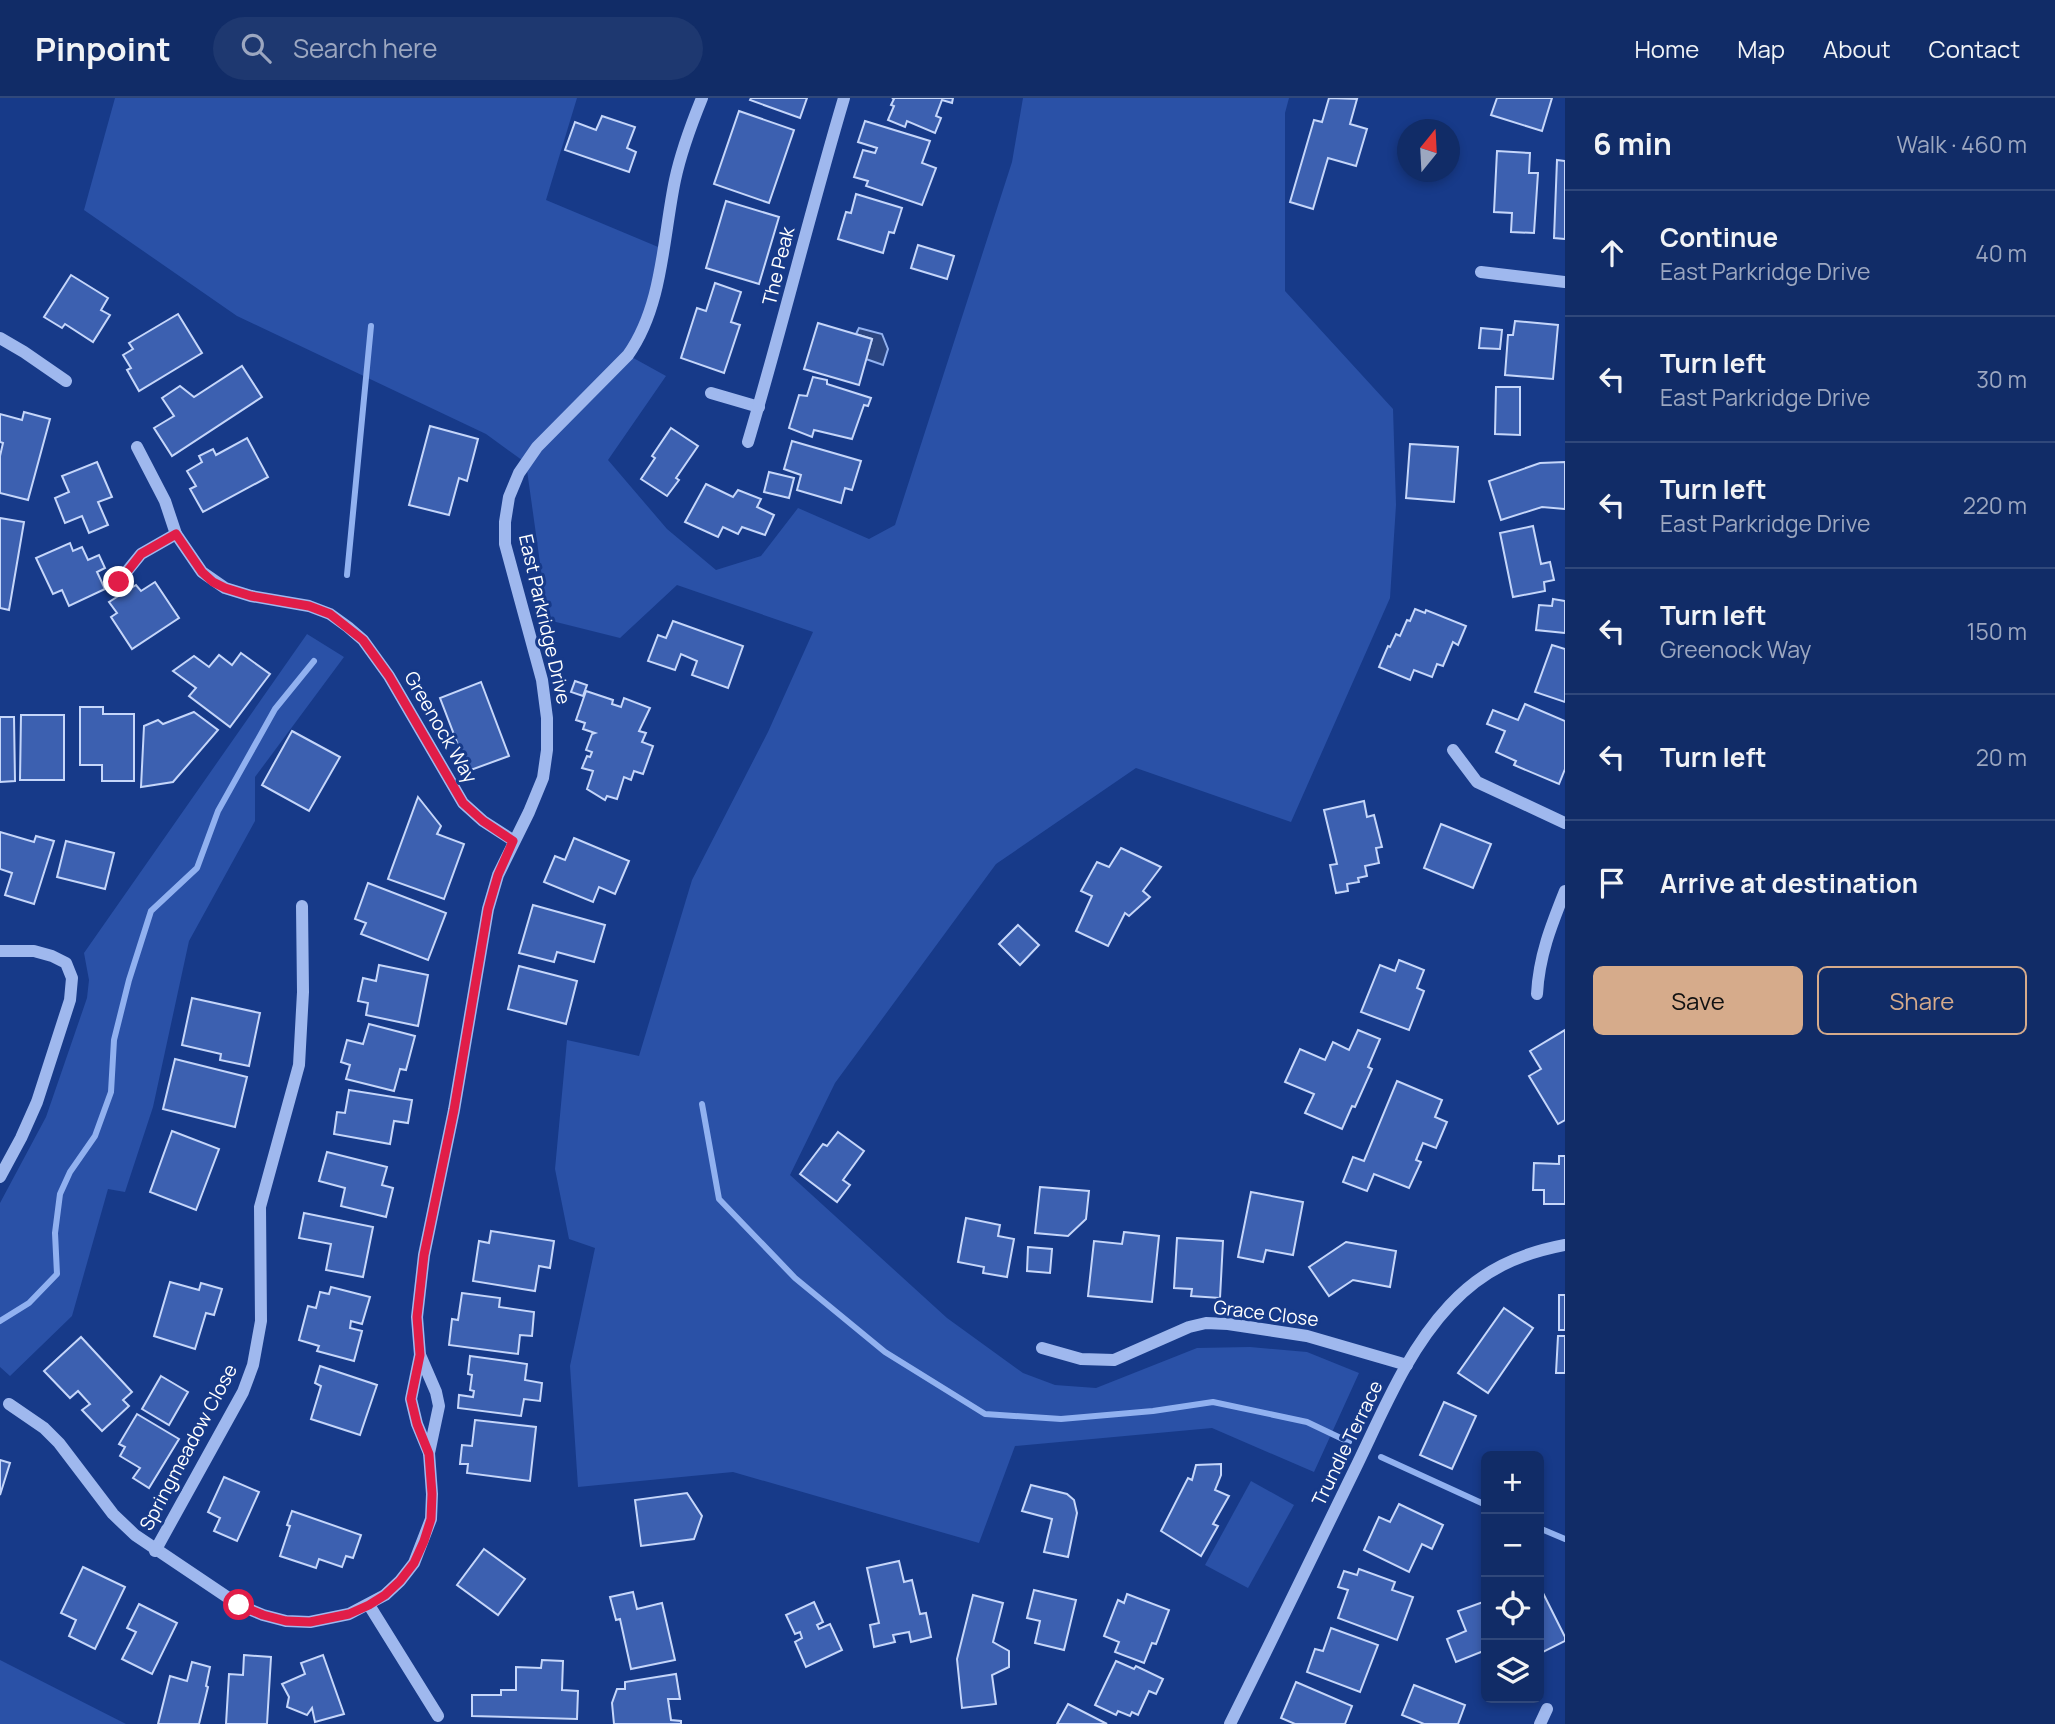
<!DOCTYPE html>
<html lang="en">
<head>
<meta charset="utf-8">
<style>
	:root { --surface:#112c67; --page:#1e3870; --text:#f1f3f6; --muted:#9ca7c0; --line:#30487b; --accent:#d6ab8b }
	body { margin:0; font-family:Manrope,sans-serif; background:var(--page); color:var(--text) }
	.controls { position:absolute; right:21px; bottom:21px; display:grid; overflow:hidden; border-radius:10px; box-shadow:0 4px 10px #0003 }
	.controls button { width:63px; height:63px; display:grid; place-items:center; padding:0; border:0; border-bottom:2px solid var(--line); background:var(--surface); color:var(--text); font:35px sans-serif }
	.compass { position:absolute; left:1397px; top:21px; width:63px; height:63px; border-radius:50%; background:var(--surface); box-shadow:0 4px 10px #0003; rotate:18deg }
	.stop { position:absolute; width:21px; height:21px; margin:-16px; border:5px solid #e11d48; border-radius:50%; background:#fff }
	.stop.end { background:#e11d48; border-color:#fff; box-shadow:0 2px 7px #0008 }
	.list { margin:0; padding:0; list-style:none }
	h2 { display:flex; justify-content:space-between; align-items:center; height:91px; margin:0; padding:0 28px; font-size:30px }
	h2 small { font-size:23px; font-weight:400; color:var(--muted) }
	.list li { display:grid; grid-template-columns:46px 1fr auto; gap:21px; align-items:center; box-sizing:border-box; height:126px; padding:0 28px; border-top:2px solid var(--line) }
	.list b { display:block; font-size:26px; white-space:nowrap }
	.list p { margin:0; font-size:23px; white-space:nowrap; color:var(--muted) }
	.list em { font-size:23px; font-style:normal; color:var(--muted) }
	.actions { display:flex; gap:14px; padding:21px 28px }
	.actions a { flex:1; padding:16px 0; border:2px solid var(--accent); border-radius:10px; text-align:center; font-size:24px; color:var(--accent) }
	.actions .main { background:var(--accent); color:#111 }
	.icon { flex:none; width:38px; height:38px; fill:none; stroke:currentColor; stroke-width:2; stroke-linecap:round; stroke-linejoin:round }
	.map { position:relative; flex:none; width:1565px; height:1626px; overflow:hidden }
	header { display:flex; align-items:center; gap:42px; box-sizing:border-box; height:98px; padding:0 35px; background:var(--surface); border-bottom:2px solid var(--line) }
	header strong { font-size:33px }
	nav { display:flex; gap:38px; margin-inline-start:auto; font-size:24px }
	.search { width:490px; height:63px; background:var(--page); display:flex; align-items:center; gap:18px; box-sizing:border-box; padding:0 24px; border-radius:38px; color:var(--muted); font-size:26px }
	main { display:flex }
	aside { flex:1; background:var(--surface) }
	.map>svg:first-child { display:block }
	.green { fill:#2a51a7 }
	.water { fill:#2b4580; stroke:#91b1f0; stroke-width:2 }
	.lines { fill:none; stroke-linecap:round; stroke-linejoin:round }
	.stream { stroke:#91b1f0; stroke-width:6 }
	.building { fill:#3c60b0; stroke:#c5d6fa; stroke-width:2 }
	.minor { stroke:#9fb8ee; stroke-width:12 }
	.route { stroke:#e11d48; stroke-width:9 }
	.labels { text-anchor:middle; stroke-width:6; stroke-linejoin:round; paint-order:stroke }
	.street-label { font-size:19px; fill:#fff; stroke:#173a89 }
</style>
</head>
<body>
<header>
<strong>Pinpoint</strong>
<div class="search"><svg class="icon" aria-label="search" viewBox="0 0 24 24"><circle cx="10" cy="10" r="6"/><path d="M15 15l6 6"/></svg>Search here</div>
<nav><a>Home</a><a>Map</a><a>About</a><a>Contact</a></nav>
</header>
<main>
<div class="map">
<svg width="1565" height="1626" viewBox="0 0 1565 1626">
	<rect width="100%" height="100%" fill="#173a89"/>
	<!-- green -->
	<g class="green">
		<path d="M115,0H577L546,102L663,151L651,210L628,257L666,278L608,362L667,431L716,472L761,458L798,410L869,441L895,427L1012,64L1023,0H1289L1285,15V193L1393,311L1396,407L1390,500L1291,724L1136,670L996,766L835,985L790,1077L947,1220L1023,1275L1055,1287L1096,1290L1197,1250L1250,1249L1307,1254L1359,1275L1314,1374L1212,1330L1015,1348L979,1445L733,1374L578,1389L570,1268L595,1150L569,1141L555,1071L567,942L639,958L692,782L768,634L813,534L677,487L620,540L548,522L526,365L486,336L237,218L84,112Z"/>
		<path d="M307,536L344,559L255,679V723L189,843L153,1009L125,1094L108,1091L72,1218L10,1278L0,1269V1105L46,1019L87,900L89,882L84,855Z"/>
		<path d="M1251,1383L1294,1407L1248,1490L1205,1467Z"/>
		<path d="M0,1562L126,1626H0Z"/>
	</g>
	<!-- water -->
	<path class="water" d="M859,230L882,236L888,251L883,267L866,261L872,241L856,236Z"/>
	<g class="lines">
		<!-- stream -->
		<g class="stream">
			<path d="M347,477L371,228"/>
			<path d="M702,1006L719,1101L795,1180L885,1254L985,1316L1061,1321L1153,1313L1213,1304L1307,1324L1349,1344"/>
			<path d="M0,1223L29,1205L57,1176L55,1135L60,1096L70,1074L95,1038L111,994L114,942L129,882L151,813L197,770L218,713L275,611L314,563"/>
			<path d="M1381,1359L1486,1407"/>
			<path d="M1539,1430L1565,1441"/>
		</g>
	</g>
	<!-- building -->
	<g class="building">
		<path d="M751,0H807L800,20L750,2Z"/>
		<path d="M892,0H953L952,5L942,2L936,18L941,20L935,35L907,23L905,29L888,22L894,8L891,7L894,1Z"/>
		<path d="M1329,0L1357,1L1350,26L1367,31L1356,68L1328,60L1313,111L1290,104L1314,22L1322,24Z"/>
		<path d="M1497,0H1552L1542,33L1491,17Z"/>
		<path d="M739,13L794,32L769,105L714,86Z"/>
		<path d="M602,18L635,29L627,50L636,54L629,74L565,52L575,24L596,32Z"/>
		<path d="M865,23L930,43L922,65L936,70L922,107L866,88L868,83L854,79L863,52L875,55L877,50L858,44Z"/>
		<path d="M1497,53L1530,55L1529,75H1538L1534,135L1511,134L1512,115L1494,114Z"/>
		<path d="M1557,62L1565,63V141L1554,140Z"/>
		<path d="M856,96L902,110L894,135L889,134L883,155L838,141L846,114L851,115Z"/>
		<path d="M726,103L779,119L759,186L706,170Z"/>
		<path d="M918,147L954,158L947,181L911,170Z"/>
		<path d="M71,177L108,200L101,212L110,217L93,244L65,226L62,230L44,219Z"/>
		<path d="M715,185L741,194L731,224L740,227L724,275L681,260L697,210L706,213Z"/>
		<path d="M178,216L202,255L139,293L127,272L131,270L123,257L133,251L129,245Z"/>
		<path d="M1515,223L1558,227L1553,281L1505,277L1508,237H1513Z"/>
		<path d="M818,225L872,241L859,287L804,271Z"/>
		<path d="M1481,230L1502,232L1500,251L1479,250Z"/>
		<path d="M242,268L262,299L172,358L154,330L174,318L162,300L180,288L194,299Z"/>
		<path d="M813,279L827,282V286L871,300L868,308L864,307L852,341L814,332L812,339L789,330L799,297L807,298Z"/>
		<path d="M1496,289H1520V337L1495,336Z"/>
		<path d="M24,314L50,321L28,402L0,395V358L3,345L0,344V316L22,322Z"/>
		<path d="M430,328L478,341L467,383L459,380L449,417L409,407Z"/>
		<path d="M671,330L698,348L676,380L679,382L667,398L641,381L655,360L652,358Z"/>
		<path d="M247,340L268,379L203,414L190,391L196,388L187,373L202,364L199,358L213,351L216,357Z"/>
		<path d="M792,343L861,363L852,392L845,390L841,405L797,392L801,377L784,371Z"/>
		<path d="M1410,346L1458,349L1454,404L1406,400Z"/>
		<path d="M97,364L112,399L98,404L108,427L89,435L82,418L65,425L55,400L69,394L62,378Z"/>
		<path d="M1565,364V411L1542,409L1501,422L1489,383L1540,365Z"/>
		<path d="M769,374L794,380L789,400L764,394Z"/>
		<path d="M706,386L733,399L738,392L761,401L757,409L774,417L765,437L742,429L738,436L723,429L718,439L685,424Z"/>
		<path d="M0,420L24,424L9,512L0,510Z"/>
		<path d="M1533,428L1541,466L1550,464L1554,482L1544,484L1545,493L1513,499L1500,435Z"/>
		<path d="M70,445L73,453L82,449L88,462L99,457L105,470L97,474L105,491L69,508L62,492L53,496L36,460Z"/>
		<path d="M155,484L179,520L132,551L111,519L117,515L109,504L136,487L141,493Z"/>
		<path d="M1553,501L1565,503V535L1536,532L1539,507L1552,508Z"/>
		<path d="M1415,511L1425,515L1426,512L1466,528L1458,547L1453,544L1443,568L1437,566L1432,579L1414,572L1410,582L1379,569L1388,548L1390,549L1396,536L1400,538L1407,522L1410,523Z"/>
		<path d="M673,523L743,548L728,590L692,577L697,563L681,556L675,572L648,563L658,537L666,540Z"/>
		<path d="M1552,547L1565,551V604L1535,594Z"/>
		<path d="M241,555L270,576L230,629L189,598L196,590L173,573L194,558L209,569L219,557L232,567Z"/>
		<path d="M575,583L587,587L583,598L571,594Z"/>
		<path d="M481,584L509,658L468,673L440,600Z"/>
		<path d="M586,593L613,602L612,606L621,609L624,600L650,610L639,633L646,635L642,644L653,648L643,676L634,673L631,682L624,679L617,701L607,698L605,702L587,691L593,673L582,670L587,658L590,659L592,654L586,652L592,636L595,635L583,631L585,625L576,622Z"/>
		<path d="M1525,606L1565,623V671L1559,686L1514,667L1516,663L1496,654L1505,633L1487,626L1493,612L1518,622Z"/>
		<path d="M80,609H103V616H134V683H102V667H80Z"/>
		<path d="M194,614L218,632L173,684L141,689L144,628L158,622L163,626Z"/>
		<path d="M21,617H64V682H20Z"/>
		<path d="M0,619H14L15,683L0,684Z"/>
		<path d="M292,633L340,659L309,713L262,687Z"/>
		<path d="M418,699L441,728L437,736L464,746L444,801L388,781Z"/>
		<path d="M1364,703L1367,719L1374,717L1382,749L1376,750L1379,765L1365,768L1367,778L1358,780L1359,784L1347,786L1348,793L1336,795L1330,767L1337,766L1324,712Z"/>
		<path d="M1441,726L1491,746L1473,790L1424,770Z"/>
		<path d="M0,734L34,744L36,738L54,743L34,806L5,797L12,775L0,771Z"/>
		<path d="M574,740L629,763L615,796L599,789L593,804L544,784L555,758L565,762Z"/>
		<path d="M66,743L114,755L105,791L57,779Z"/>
		<path d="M1121,750L1161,769L1143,793L1150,799L1129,818L1125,815L1108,848L1076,833L1092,798L1081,793L1097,764L1109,769Z"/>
		<path d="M368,785L446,815L428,862L361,836L366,825L355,821Z"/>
		<path d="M533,807L605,827L594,864L557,854L554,864L519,855Z"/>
		<path d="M1018,827L1039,847L1020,867L999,846Z"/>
		<path d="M1399,862L1424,872L1417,890L1424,893L1409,932L1361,914L1380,867L1395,873Z"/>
		<path d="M379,867L428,877L418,928L366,917L368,905L358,903L363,880L376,883Z"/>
		<path d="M519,868L577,883L566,926L508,911Z"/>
		<path d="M192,900L260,915L249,968L220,962L221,956L182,947Z"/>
		<path d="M369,926L415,938L406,972L400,971L394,993L346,981L350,967L341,964L347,942L363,946Z"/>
		<path d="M1358,932L1380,941L1368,969L1372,971L1355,1009L1352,1008L1342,1031L1305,1015L1314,996L1285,984L1300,951L1325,962L1333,944L1349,952Z"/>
		<path d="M1565,932V1022L1558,1026L1529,978L1541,971L1530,953Z"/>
		<path d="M175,961L247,979L235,1029L163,1011Z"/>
		<path d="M1397,983L1442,1002L1435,1019L1447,1024L1436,1050L1423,1045L1416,1062L1421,1064L1409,1090L1374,1076L1367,1093L1343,1084L1353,1059L1364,1063Z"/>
		<path d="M349,992L412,1002L408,1025L394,1023L390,1046L334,1036L337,1014L345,1015Z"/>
		<path d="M172,1033L219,1051L196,1112L150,1094Z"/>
		<path d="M838,1034L864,1053L843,1082L850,1087L837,1104L800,1076L823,1046L827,1048Z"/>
		<path d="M327,1054L387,1069L382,1087L393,1090L386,1119L341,1108L345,1090L319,1083Z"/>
		<path d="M1559,1058H1565V1106H1544V1092H1533L1534,1065L1559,1066Z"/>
		<path d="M1040,1089L1089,1093L1086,1121L1068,1138L1035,1135Z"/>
		<path d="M1251,1094L1303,1104L1293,1157L1266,1152L1263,1164L1238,1159Z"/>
		<path d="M304,1115L373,1129L363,1179L326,1172L331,1146L299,1140Z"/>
		<path d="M966,1120L1000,1127L998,1138L1014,1141L1007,1179L983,1175L984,1169L958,1164Z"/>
		<path d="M491,1133L554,1143L550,1170L539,1168L535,1193L473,1183L479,1143L489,1145Z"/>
		<path d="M1124,1134L1159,1138L1152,1204L1088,1198L1094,1143L1122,1146Z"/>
		<path d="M1177,1140L1223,1143L1220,1200L1191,1198L1192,1191L1174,1190Z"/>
		<path d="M1346,1144L1396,1153L1390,1189L1353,1182L1329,1198L1309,1169Z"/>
		<path d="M1028,1149L1052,1151L1050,1175L1027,1173Z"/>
		<path d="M170,1184L199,1192L201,1185L222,1191L214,1217L206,1215L195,1251L154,1238Z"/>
		<path d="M331,1189L370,1199L362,1226L351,1223L350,1230L362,1233L354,1263L317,1253L319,1248L299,1242L308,1208L316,1210L320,1194L329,1196Z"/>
		<path d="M462,1195L500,1200L499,1209L534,1214L532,1238L520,1237L518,1256L449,1247L452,1221L458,1222Z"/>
		<rect x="1559" y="1197" width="6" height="35"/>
		<path d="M1504,1210L1533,1230L1488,1295L1458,1275Z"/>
		<path d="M1558,1238H1565V1275H1556Z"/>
		<path d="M81,1239L132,1294L123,1302L129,1308L102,1333L82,1312L90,1306L78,1293L70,1300L44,1273Z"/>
		<path d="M470,1258L527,1266L525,1282L542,1285L540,1303L524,1301L521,1318L458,1310L459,1297L473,1299L474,1293L470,1292L472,1277L468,1276Z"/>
		<path d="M320,1268L377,1287L360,1337L311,1321L321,1288L315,1285Z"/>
		<path d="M161,1278L188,1294L169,1327L142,1311Z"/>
		<path d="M1444,1304L1476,1318L1452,1371L1420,1357Z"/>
		<path d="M137,1316L179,1341L149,1390L133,1380L140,1370L120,1358L125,1349L119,1346Z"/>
		<path d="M475,1322L536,1329L530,1383L467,1375L468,1366H460L462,1347L472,1348Z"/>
		<path d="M0,1362L10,1365L0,1397Z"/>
		<path d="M1221,1366V1377L1215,1392L1229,1398L1213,1426L1218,1428L1201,1458L1161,1433L1188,1380L1192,1382L1196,1367Z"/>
		<path d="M224,1379L259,1394L237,1443L214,1433L220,1420L208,1414Z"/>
		<path d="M1031,1387L1067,1396L1074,1402L1077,1415L1068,1459L1044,1454L1052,1421L1022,1413Z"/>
		<path d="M687,1395L702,1418L694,1441L641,1448L635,1402Z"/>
		<path d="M1399,1406L1443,1427L1432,1451L1422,1446L1409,1474L1364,1452L1379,1419L1390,1424Z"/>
		<path d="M292,1413L361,1437L353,1460L346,1458L342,1469L319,1461L316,1470L280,1458L290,1428L287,1427Z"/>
		<path d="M484,1451L525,1481L498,1517L457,1487Z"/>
		<path d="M899,1463L904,1484L912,1482L920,1516L926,1515L931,1539L911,1544L909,1534L893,1537L895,1544L874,1549L870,1527L879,1525L867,1470Z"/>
		<path d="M83,1469L125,1489L95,1551L69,1538L76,1522L61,1515Z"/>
		<path d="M1359,1471L1395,1484L1392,1492L1413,1499L1397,1542L1338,1520L1348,1492L1338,1489L1344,1473L1357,1477Z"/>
		<path d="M1539,1487L1565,1539V1543L1539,1556Z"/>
		<path d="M1034,1492L1076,1502L1064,1552L1035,1545L1040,1523L1027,1520Z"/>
		<path d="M633,1494L637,1511L662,1505L675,1562L631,1571L620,1521L616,1522L610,1499Z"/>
		<path d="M1127,1496L1169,1512L1156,1546L1152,1545L1144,1565L1115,1554L1119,1544L1104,1538L1118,1502L1124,1505Z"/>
		<path d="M973,1497L1003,1505L993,1544L1009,1553V1569L992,1577L996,1606L962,1610L957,1561Z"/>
		<path d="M1486,1503V1552L1456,1564L1447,1541L1466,1533L1458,1513Z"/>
		<path d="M814,1504L823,1524L817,1527L819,1531L830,1526L842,1552L806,1569L795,1544L802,1540L800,1534L795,1536L786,1517Z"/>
		<path d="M139,1506L177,1525L152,1576L122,1561L136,1534L127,1530Z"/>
		<path d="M1331,1530L1378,1547L1360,1594L1307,1574L1315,1551L1323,1553Z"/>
		<path d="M244,1557L271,1559L267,1626H226L229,1576L243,1577Z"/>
		<path d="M323,1557L344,1616L315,1624L312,1610L307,1617L287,1609L289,1599L282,1586L305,1576L301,1565Z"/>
		<path d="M542,1562L563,1563L562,1592L578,1593L577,1621L472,1618V1597H501V1592H516V1569L541,1570Z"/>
		<path d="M1116,1563L1134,1571L1136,1568L1163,1581L1156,1596L1149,1593L1138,1617L1132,1614L1130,1618L1118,1613L1116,1617L1095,1607Z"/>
		<path d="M192,1564L210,1569L206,1588L208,1589L199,1626H158L170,1578L187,1583Z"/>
		<path d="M676,1576L680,1601H668L671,1622L681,1623V1626H614L612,1605L617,1591H625V1584Z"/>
		<path d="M1296,1584L1352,1608L1345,1626H1295L1281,1620Z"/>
		<path d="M1414,1587L1465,1607L1458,1626H1424L1402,1617Z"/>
		<path d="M1068,1606L1107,1626H1057Z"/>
	</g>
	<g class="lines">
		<!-- minor -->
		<g class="minor">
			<path d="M1481,174L1565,184"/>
			<path d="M0,240L24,254L66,283"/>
			<path d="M711,295L759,309"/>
			<path d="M748,344C782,230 810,114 844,0"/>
			<path d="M137,349L165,403L176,436L202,474L225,490L251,498L309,508L330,516L348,529L363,542L389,578L463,705L483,723L514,743"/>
			<path d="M119,483L141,456L176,436"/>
			<path d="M1453,652L1477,684L1565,725"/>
			<path d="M0,853H34L52,858L66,865L72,880L70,902L37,1004L21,1040L0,1079"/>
			<path d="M1537,896C1539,858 1551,828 1565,793"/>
			<path d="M1042,1250L1081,1261L1114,1262L1189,1229L1206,1225L1228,1226L1307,1238L1407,1267"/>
			<path d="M420,1257L411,1301L417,1326L429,1355"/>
			<path d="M9,1306L44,1330L59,1345L113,1416L135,1437L239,1507L263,1517L286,1523L310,1524L349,1516L385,1497L400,1483L414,1465L431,1421L432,1396L429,1355L439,1308L436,1294L420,1257L417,1219L424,1157L454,1012L488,811L498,777L529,714L543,680L547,652V620L542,582L505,446V424L509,399L519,375L537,349L628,257C663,208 663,139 675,82C681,54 691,27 702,0"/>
			<path d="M155,1453L243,1294L253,1267L261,1223L260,1109L299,967L303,894L302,808"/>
			<path d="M369,1507L438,1618"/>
			<path d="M1230,1626C1272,1542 1313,1457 1354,1373C1382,1316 1406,1254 1450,1207C1483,1172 1518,1156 1565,1147"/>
			<path d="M1540,1626L1547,1611"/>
		</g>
	</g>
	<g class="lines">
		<!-- route -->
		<path class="route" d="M119,484L141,456L176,436L202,474L213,484L225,490L251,498L309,508L330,516L363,542L389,578L463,705L483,723L513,743L498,777L488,811L454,1012L424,1157L417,1219L420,1257L411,1301L417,1326L429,1356L432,1396L431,1421L424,1443L414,1465L400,1483L385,1497L369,1507L349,1516L310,1524L286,1523L263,1517L239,1507"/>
	</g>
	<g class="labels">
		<!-- street labels -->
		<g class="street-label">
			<text transform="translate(778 168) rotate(-76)" y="7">The Peak</text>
			<text transform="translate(545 521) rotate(77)" y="7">East Parkridge Drive</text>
			<text transform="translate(441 629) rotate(60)" y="7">Greenock Way</text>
			<text transform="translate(1266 1215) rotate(7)" y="7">Grace Close</text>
			<text transform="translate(1347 1345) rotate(-64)" y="7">Trundle Terrace</text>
			<text transform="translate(188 1349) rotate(-62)" y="7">Springmeadow Close</text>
		</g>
	</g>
</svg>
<div class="controls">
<button>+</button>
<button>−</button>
<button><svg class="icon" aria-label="locate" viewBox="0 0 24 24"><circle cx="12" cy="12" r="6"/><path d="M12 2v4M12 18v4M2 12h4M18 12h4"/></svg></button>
<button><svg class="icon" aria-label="layers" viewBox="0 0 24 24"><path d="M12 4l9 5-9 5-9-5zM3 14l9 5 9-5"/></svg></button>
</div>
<svg class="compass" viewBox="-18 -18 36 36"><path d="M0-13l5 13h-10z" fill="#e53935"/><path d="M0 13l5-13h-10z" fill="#9ca7c0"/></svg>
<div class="stop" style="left:239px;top:1507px"></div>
<div class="stop end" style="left:119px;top:484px"></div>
</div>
<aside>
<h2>6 min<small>Walk · 460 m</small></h2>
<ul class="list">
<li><svg class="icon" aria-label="ahead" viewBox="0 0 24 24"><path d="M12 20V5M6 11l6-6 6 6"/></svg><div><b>Continue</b><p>East Parkridge Drive</p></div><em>40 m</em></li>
<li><svg class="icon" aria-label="left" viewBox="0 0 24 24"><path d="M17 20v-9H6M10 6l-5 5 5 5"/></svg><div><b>Turn left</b><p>East Parkridge Drive</p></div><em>30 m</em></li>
<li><svg class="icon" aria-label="left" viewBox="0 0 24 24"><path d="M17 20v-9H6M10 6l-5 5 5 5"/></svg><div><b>Turn left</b><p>East Parkridge Drive</p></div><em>220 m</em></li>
<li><svg class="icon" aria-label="left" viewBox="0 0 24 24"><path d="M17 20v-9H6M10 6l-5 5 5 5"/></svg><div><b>Turn left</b><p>Greenock Way</p></div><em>150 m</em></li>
<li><svg class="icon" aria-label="left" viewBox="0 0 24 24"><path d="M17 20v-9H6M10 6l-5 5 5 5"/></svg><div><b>Turn left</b></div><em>20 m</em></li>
<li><svg class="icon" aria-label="arrive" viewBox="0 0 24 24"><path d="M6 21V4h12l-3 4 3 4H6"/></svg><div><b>Arrive at destination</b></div></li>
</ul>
<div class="actions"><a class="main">Save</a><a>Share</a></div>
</aside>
</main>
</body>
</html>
